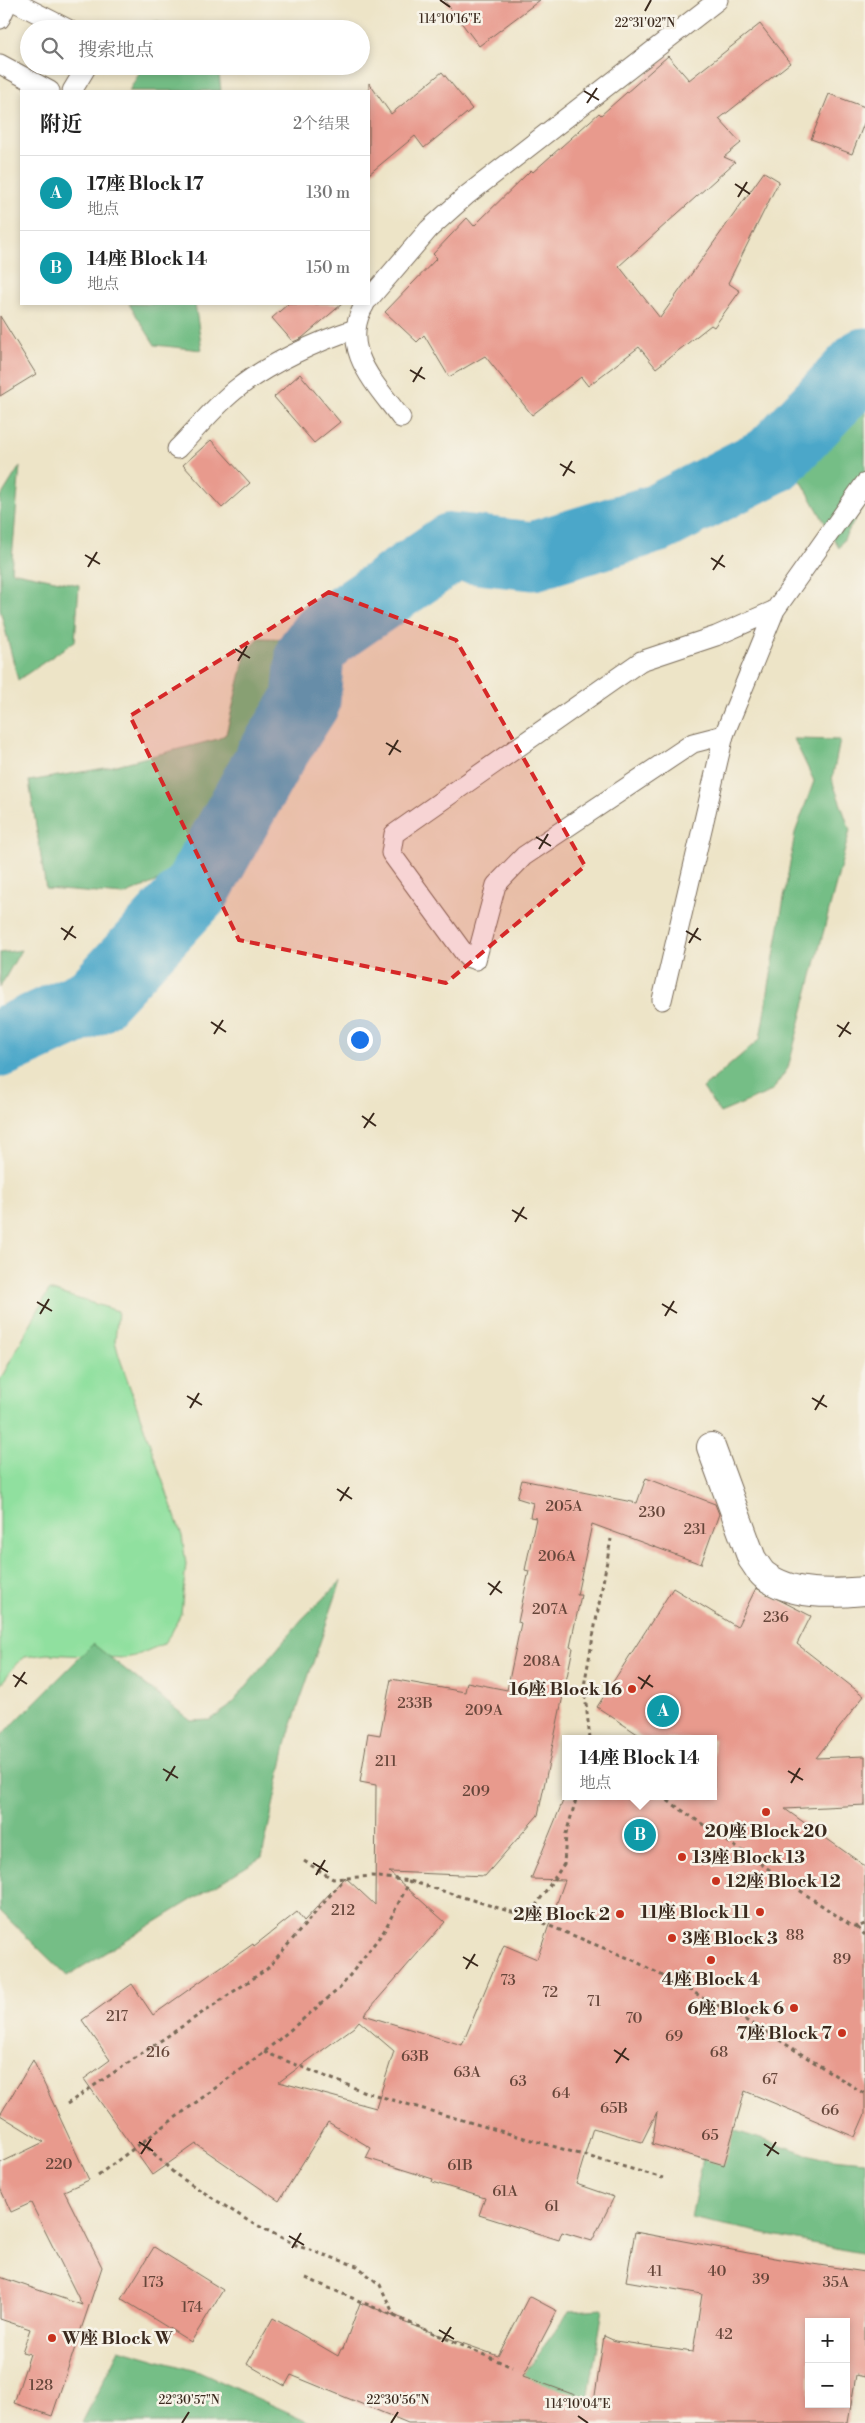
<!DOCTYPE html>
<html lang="zh">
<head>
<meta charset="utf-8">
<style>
	:root { --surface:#fff; --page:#f6f6f6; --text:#222; --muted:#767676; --line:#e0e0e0; --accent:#0b8043 }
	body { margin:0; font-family:"Libre Bodoni","Noto Serif SC",serif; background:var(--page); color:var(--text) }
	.controls { position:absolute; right:15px; bottom:15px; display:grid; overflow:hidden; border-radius:0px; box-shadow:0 2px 8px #0003 }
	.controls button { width:45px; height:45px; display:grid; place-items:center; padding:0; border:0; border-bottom:1px solid var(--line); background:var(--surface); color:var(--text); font:25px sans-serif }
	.you { position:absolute; left:359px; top:1039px; width:18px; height:18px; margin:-12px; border:4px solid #fff; border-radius:50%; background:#1a73e8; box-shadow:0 0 0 8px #1a73e833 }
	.badge { display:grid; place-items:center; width:32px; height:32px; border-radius:50%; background:var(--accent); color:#fff; font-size:16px; font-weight:700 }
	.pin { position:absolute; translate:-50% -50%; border:2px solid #fff; box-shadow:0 1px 5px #0006 }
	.popup { position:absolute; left:562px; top:1735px; width:155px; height:65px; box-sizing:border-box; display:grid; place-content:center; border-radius:0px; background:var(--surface); filter:drop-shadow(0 1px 4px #0005); font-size:16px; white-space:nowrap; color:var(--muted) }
	.popup b { font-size:19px; color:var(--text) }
	.popup::after { content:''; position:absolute; left:50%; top:100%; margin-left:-10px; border:10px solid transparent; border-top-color:var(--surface) }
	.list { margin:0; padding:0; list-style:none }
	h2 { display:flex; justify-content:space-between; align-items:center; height:65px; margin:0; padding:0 20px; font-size:21px }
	h2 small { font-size:16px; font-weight:400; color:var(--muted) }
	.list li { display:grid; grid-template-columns:32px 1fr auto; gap:15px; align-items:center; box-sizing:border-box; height:75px; padding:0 20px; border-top:1px solid var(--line) }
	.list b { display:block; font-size:19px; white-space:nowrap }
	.list p { margin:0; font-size:16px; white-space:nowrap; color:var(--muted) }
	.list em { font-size:16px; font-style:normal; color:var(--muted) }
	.icon { flex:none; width:28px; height:28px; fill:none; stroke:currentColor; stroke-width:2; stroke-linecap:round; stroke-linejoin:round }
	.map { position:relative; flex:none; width:865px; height:2423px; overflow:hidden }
	.search { position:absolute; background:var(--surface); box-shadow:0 2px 8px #0003; left:20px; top:20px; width:350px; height:55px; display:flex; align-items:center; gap:12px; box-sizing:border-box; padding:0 18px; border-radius:28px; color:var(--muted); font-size:19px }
	.panel { position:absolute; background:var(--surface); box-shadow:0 2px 8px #0003; left:20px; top:90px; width:350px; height:215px; border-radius:0px }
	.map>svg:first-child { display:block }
	.green { fill:#90e09f; stroke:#66855e }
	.forest { fill:#74be86; stroke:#587452 }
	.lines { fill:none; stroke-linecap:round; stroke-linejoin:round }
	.river { stroke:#4ba7c9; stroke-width:69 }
	.building { fill:#e89a8d; fill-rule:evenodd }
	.lane-casing { stroke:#796b59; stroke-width:21 }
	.street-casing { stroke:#796b59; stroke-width:30 }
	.path { stroke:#796b59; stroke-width:3; stroke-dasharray:4 4; stroke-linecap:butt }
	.lane { stroke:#fff; stroke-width:19 }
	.street { stroke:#fff; stroke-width:28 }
	.marked { fill:#d62828; fill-opacity:0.2; stroke:#d62828; stroke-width:4; stroke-dasharray:10 6; stroke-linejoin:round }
	.ticks { fill:none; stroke:#3b2a1e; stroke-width:2 }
	.poi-dot { fill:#c8321e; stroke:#f7f3e8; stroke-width:2 }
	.labels { text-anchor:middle; stroke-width:5; stroke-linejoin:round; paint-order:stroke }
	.number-label { font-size:15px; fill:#66463a }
	.poi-label { font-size:18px; font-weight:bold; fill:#3b2a1e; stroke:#f7f3e8; text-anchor:end }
	.ticks-label { font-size:12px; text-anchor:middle; fill:#3b2a1e; stroke:#f7f3e8; stroke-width:5; stroke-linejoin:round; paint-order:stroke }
</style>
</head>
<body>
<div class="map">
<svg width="865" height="2423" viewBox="0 0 865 2423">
	<rect width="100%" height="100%" fill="#f7f3e8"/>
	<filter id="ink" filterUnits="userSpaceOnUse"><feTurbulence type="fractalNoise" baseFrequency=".02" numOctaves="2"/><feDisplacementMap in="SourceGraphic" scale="10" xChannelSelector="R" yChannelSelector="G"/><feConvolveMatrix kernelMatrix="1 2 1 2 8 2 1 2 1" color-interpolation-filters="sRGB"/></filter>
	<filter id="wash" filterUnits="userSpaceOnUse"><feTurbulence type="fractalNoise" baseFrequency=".0096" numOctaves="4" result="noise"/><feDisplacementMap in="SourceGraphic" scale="20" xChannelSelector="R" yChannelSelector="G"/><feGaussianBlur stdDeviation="1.12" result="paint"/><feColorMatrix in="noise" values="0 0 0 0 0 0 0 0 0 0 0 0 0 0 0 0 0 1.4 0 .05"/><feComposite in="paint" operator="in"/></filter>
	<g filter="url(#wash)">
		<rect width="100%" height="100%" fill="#ede4c7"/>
		<!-- green -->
		<path class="green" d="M49,1290L118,1311L115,1341L119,1356L182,1536L186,1564L181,1613L172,1632L163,1644L135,1656L124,1658L47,1654L25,1657L16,1664L0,1685V1380Z"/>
		<!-- forest -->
		<g class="forest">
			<path d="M154,21L184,29H158Z"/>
			<path d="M143,66H218L221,91H129Z"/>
			<path d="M129,304H195L202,350L155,345Z"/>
			<path d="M865,328V501L839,548L802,482L748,441L833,368Z"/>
			<path d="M20,466L11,571L79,585L75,641L18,680L0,609V498Z"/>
			<path d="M259,638L301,639L297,678L282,730L252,728L179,872L124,895L46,889L29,781L105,768L218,739L226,734L246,652Z"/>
			<path d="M794,739L840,740L832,780L850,830L788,1068L772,1091L720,1113L703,1088L760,1039L795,833L814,781Z"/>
			<path d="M21,950L0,987V953Z"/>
			<path d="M341,1581L288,1736L262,1857L67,1976L0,1911V1737L93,1644L191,1721L210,1720L229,1707L302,1619Z"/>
			<path d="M710,2123L821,2158L865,2162V2254L691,2218Z"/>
			<path d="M603,2309L584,2423H499L504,2400L570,2311Z"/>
			<path d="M119,2349L199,2372L312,2423H82Z"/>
		</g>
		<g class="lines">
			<!-- river -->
			<path class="river" d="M0,1043L93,1001L197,889L268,761L306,701L310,654L324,635L452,547L533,556L658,518L773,459L865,362"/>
		</g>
		<g id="blocks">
			<!-- building -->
			<g class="building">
				<path d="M444,0H540L479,46Z"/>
				<path d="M760,24L790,63L719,119L741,143L724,157L735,162L619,266L660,318L764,172L779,181L728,283L740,291L714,327L711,325L656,368L639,347L588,386L581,377L532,415L485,356L449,377L424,335L417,342L385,312L437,258L433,254L467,218L474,226L531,170L533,172L599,113L601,115L668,56L689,80Z"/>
				<path d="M442,72L472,109L424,148L415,136L369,174V83L391,114Z"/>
				<path d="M829,94L865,107V121L852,154L811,139Z"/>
				<path d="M288,304H342L302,338L293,342L272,318Z"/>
				<path d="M0,316L36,374L0,396Z"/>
				<path d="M300,374L340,422L314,443L274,397Z"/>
				<path d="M211,440L250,483L222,508L183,465Z"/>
				<path d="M646,1478L715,1504L719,1514L701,1564L592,1524L577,1595H581L570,1647L573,1648L538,1815L485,1876L389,1872L445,1922L364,2015L462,2045L504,1945L537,1959L565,1880L531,1879L565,1796H714V1739H645L597,1707L673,1588L737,1627L756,1588L811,1616L797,1644L864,1696L816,1758L865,1756V1805L785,1809L865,1866V2114L855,2137L745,2091L724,2165L652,2144L657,2112L642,2142L593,2128L576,2184L614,2197L592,2241L562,2232L559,2240L479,2215L485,2198L432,2182L433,2179L366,2158L371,2148L328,2122L279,2201L196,2144L152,2175L84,2079L110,2060L82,2020L132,1984L153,2015L253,1944L254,1946L297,1912L304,1921L345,1877L375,1905L376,1785L360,1782L368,1733L380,1735L391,1679L465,1692L467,1682L507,1690L521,1623L518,1622L529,1571L525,1570L536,1518L530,1517L533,1503L517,1498L522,1480L637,1503ZM359,2021L394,2051L376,2108L279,2082L354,2027Z"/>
				<path d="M33,2060L89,2180L64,2191L102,2267L52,2416L14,2403L30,2354L22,2352L30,2329L0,2319V2277L82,2305L31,2203L11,2212L0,2188V2163L44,2142L0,2115Z"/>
				<path d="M635,2232L786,2260L865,2272V2377L856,2375L848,2423H408L291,2375L285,2386L247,2364L273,2318L338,2356L341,2349H343L360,2303L404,2319L403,2322L498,2356L529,2296L557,2311L523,2376L594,2402L604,2336L615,2341L693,2352L702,2294L626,2281ZM809,2322H846V2404H809Z"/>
				<path d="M154,2247L223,2290L191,2342L122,2299Z"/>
			</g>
		</g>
	</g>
	<g filter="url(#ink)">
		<use href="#blocks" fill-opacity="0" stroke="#796b59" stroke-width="1"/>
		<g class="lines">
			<!-- lane casing -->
			<g class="lane-casing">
				<g id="lane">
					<path d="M11,0L68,29"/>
					<path d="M0,19L9,0"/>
					<path d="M0,64L50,91"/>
					<path d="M72,91L87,66"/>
					<path d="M369,299L429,229L467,195L718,0"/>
					<path d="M365,304C338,348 375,383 401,418"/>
					<path d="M177,449C197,429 216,404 239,387C270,363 318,341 355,329"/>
					<path d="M775,610L716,636L641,661L394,834L391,853L467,957L476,960L496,885L524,856L693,743L724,735L775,610L865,483"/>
					<path d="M662,1000L724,735"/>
				</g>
			</g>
			<!-- street casing -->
			<g class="street-casing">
				<path id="street" d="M711,1447L752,1559C756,1564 759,1571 764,1575C791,1596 832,1594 865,1591"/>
			</g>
			<!-- path -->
			<g class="path">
				<path d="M590,1739L584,1686L611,1539"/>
				<path d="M661,1796L849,1924L857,1927L865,1924"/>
				<path d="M304,1861L333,1879L372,1876L410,1881L528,1917L564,1864L566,1834L577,1796"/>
				<path d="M528,1917L633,1960L760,2028L865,2094"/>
				<path d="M857,1927L865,1935"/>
				<path d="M264,2052L365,2092L663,2178"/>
				<path d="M67,2104L267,1969L345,1878"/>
				<path d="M142,2142L175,2174L247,2220L298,2246L357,2266L380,2285L395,2317"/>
				<path d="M98,2175L264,2052L340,1988L384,1931L410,1881"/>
				<path d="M306,2278L512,2367"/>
			</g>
			<!-- lane -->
			<use href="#lane" class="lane"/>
			<!-- street -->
			<use href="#street" class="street"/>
		</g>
	</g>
	<!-- marked area -->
	<path class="marked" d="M329,592L456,640L585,866L446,983L239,940L130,716Z"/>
	<!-- ticks -->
	<path class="ticks" d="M440,0L450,7M645,11L651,0M584,91L599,100M587,103L597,88M735,184L750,194M738,197L747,182M410,370L425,379M413,382L422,367M560,464L575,473M563,476L572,461M85,555L100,564M711,558L725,567M88,567L97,552M713,570L723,555M235,649L250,658M238,661L247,646M386,743L401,752M389,755L398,740M536,837L551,846M539,849L548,834M61,928L76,938M686,931L701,940M64,940L73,926M689,943L698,928M211,1022L226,1032M837,1025L851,1034M214,1034L223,1020M839,1037L849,1022M362,1116L376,1126M364,1128L374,1113M512,1210L527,1219M515,1222L524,1207M37,1302L52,1311M662,1304L677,1313M40,1314L49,1299M665,1316L674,1301M187,1396L202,1405M812,1398L827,1407M190,1408L199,1393M815,1410L824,1395M337,1489L352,1499M340,1501L349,1487M488,1583L502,1593M490,1595L500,1581M13,1675L27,1684M638,1677L653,1687M15,1687L25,1672M641,1689L650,1675M163,1769L178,1778M788,1771L803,1780M166,1781L175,1766M791,1783L800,1768M313,1863L328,1872M316,1875L325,1860M463,1957L478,1966M466,1969L475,1954M614,2050L629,2060M616,2063L626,2048M139,2142L153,2151M764,2144L779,2154M141,2154L151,2139M767,2156L776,2142M289,2236L304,2245M292,2248L301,2233M439,2330L454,2339M442,2342L451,2327M578,2416L588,2423M182,2423L189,2412M391,2423L398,2412"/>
	<!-- markers -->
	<g class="poi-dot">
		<circle cx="632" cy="1689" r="5"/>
		<circle cx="766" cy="1812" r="5"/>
		<circle cx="682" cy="1857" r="5"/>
		<circle cx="716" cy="1881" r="5"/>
		<circle cx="760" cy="1912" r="5"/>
		<circle cx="620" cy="1914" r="5"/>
		<circle cx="672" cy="1938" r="5"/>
		<circle cx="711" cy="1960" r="5"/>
		<circle cx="794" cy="2008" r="5"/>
		<circle cx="842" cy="2033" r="5"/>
		<circle cx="52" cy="2338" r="5"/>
	</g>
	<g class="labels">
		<!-- number labels -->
		<g class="number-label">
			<text x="564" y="1511">205A</text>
			<text x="652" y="1517">230</text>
			<text x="695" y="1534">231</text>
			<text x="557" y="1561">206A</text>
			<text x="550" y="1614">207A</text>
			<text x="776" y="1622">236</text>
			<text x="542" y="1666">208A</text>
			<text x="415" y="1708">233B</text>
			<text x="484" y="1715">209A</text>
			<text x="386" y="1766">211</text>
			<text x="476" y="1796">209</text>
			<text x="343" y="1915">212</text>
			<text x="795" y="1940">88</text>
			<text x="842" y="1964">89</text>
			<text x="508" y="1985">73</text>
			<text x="550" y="1997">72</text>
			<text x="594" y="2006">71</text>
			<text x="117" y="2021">217</text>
			<text x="634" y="2023">70</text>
			<text x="674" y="2041">69</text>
			<text x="158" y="2057">216</text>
			<text x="719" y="2057">68</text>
			<text x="415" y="2061">63B</text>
			<text x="467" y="2077">63A</text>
			<text x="770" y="2084">67</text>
			<text x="518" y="2086">63</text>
			<text x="561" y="2098">64</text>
			<text x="614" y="2113">65B</text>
			<text x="830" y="2115">66</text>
			<text x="710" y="2140">65</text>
			<text x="59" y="2169">220</text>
			<text x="460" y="2170">61B</text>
			<text x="505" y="2196">61A</text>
			<text x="552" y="2211">61</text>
			<text x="655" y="2276">41</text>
			<text x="717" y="2276">40</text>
			<text x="761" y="2284">39</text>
			<text x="153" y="2287">173</text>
			<text x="836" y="2287">35A</text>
			<text x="192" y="2312">174</text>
			<text x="724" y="2339">42</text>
			<text x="41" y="2390">128</text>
		</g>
		<!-- poi labels -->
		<g class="poi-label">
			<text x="622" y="1695">16座 Block 16</text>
			<text x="766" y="1837" text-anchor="middle">20座 Block 20</text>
			<text x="692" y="1863" text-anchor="start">13座 Block 13</text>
			<text x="726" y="1887" text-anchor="start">12座 Block 12</text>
			<text x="750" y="1918">11座 Block 11</text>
			<text x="610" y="1920">2座 Block 2</text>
			<text x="682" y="1944" text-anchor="start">3座 Block 3</text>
			<text x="711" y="1985" text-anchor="middle">4座 Block 4</text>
			<text x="784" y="2014">6座 Block 6</text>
			<text x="832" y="2039">7座 Block 7</text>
			<text x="62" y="2344" text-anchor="start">W座 Block W</text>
		</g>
	</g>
	<g class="ticks-label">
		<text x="450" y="23">114°10'16"E</text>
		<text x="645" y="27">22°31'02"N</text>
		<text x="189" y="2404">22°30'57"N</text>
		<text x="398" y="2404">22°30'56"N</text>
		<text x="578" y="2408">114°10'04"E</text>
	</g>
</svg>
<div class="controls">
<button>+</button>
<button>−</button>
</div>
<div class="you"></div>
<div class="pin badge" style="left:663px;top:1711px;background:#0f9aa8">A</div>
<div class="pin badge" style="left:640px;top:1835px;background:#0f9aa8">B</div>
<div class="popup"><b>14座 Block 14</b>地点</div>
<div class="search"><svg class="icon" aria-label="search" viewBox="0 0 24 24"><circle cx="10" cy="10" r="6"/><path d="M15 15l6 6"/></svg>搜索地点</div>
<section class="panel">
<h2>附近<small>2个结果</small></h2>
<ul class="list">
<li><span class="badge" style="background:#0f9aa8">A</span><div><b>17座 Block 17</b><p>地点</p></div><em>130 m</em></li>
<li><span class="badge" style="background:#0f9aa8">B</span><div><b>14座 Block 14</b><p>地点</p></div><em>150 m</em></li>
</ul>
</section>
</div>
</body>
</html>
